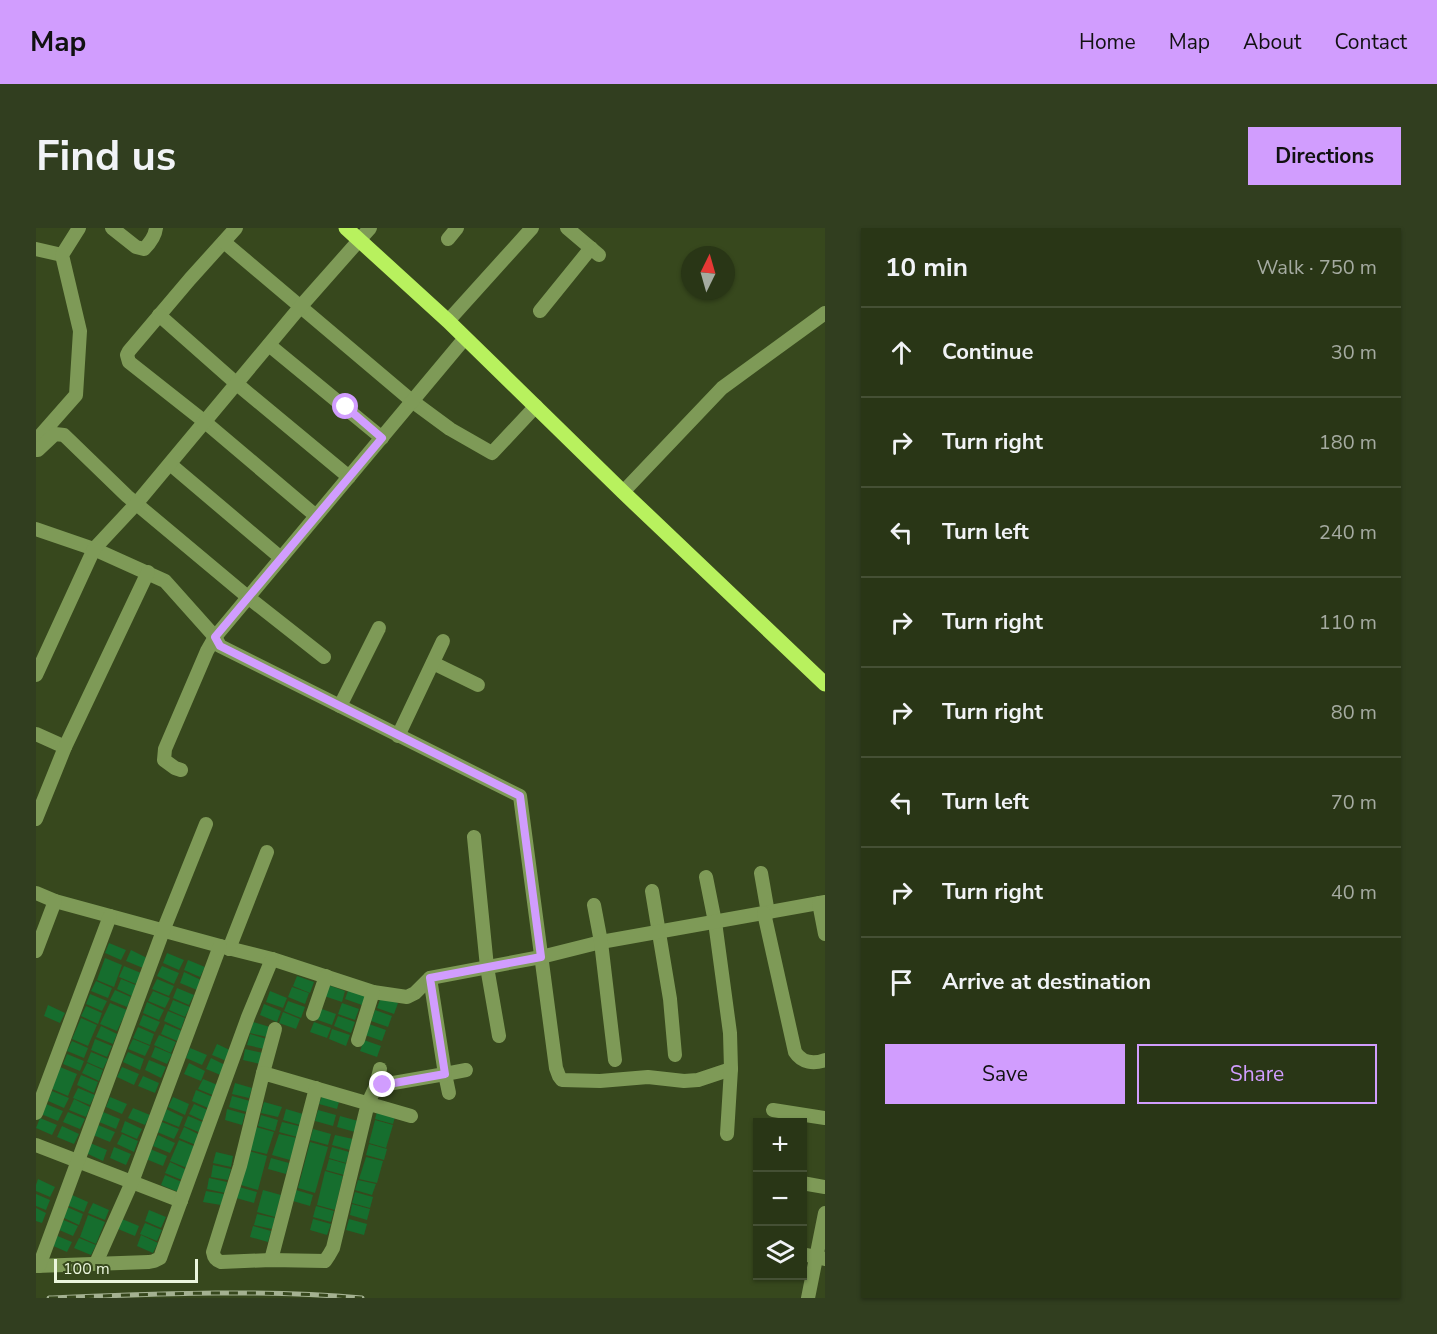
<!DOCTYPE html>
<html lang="en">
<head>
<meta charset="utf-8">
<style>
	:root { --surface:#293616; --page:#313e1f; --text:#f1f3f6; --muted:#a5aba1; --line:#455035; --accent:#d19dfe }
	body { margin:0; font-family:"Nunito Sans",sans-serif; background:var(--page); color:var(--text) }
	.controls { position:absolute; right:18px; bottom:18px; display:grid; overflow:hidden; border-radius:0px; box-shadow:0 2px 4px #0004 }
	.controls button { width:54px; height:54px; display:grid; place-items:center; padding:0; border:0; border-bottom:2px solid var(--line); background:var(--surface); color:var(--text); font:30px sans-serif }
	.compass { position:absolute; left:645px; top:18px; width:54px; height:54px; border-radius:50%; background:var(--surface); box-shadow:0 2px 4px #0004; rotate:5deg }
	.scale { position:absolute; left:18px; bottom:15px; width:144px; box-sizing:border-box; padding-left:6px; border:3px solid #ebf6dd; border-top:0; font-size:16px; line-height:21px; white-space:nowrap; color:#ebf6dd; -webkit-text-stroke:4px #37481d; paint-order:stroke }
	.stop { position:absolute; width:18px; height:18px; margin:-14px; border:4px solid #d19dfe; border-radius:50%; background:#fff }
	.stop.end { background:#d19dfe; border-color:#fff; box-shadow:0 2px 6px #0008 }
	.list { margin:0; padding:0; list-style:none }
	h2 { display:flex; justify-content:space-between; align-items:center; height:78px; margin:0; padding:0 24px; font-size:26px }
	h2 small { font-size:20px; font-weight:400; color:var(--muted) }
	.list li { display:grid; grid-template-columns:39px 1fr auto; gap:18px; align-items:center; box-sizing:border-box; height:90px; padding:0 24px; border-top:2px solid var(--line) }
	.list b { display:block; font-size:22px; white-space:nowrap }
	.list em { font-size:20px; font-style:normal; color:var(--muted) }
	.actions { display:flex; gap:12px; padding:18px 24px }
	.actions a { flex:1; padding:14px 0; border:2px solid var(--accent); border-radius:0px; text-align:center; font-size:21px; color:var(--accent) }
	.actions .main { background:var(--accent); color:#111 }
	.icon { flex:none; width:33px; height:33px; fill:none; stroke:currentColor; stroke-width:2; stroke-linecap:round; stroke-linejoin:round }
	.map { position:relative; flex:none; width:789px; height:1070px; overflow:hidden; border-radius:0px }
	header { display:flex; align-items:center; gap:36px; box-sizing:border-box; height:84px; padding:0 30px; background:var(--accent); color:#111 }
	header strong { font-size:28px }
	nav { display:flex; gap:33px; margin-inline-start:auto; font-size:21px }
	.intro { display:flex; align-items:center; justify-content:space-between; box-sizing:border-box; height:144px; padding:0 36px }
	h1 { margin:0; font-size:42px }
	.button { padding:15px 27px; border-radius:0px; background:var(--accent); color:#111; font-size:21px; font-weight:700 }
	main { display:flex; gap:36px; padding:0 36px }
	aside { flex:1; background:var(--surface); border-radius:0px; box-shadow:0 2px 4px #0004 }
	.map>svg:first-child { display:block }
	.building { fill:#166e2e }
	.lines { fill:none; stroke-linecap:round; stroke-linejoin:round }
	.minor { stroke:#7e9a57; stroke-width:14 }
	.major { stroke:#b8f15e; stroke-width:15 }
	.rail-casing { stroke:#a4b191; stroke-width:5 }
	.rail { stroke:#37481d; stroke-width:3; stroke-dasharray:9; stroke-linecap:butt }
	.route { stroke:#d19dfe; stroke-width:8 }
</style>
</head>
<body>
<header>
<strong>Map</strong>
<nav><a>Home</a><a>Map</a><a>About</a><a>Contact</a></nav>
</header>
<div class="intro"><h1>Find us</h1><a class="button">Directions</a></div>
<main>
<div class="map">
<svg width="789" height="1070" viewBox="0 0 789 1070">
	<rect width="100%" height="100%" fill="#37481d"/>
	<!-- building -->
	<g class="building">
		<path d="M73,715L90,722L85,732L69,725Z"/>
		<path d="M95,722L111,730L107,740L90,733Z"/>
		<path d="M131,725L148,732L143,742L127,735Z"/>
		<path d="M69,730L86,737L78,759L61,752Z"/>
		<path d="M152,732L169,739L164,749L148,742Z"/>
		<path d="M88,738L105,745L100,756L83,749Z"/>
		<path d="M126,738L143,745L138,756L121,748Z"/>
		<path d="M148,744L165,752L161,762L144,755Z"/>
		<path d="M261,748L278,754L274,765L257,758Z"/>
		<path d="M85,751L102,758L98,769L81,761Z"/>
		<path d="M121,751L138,758L133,768L116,761Z"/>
		<path d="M60,753L76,760L72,770L55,763Z"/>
		<path d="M292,757L309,763L306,774L288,768Z"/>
		<path d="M256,759L273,765L269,776L252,769Z"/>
		<path d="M141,760L158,767L153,777L137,770Z"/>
		<path d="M313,760L330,766L326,777L309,771Z"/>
		<path d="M79,762L95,769L91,779L74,772Z"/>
		<path d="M117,763L134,770L129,780L112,773Z"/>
		<path d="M234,763L251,770L247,780L230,774Z"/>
		<path d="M54,766L71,773L66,783L50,776Z"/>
		<path d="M345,769L362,775L358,786L341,780Z"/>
		<path d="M137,772L154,779L149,789L133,782Z"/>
		<path d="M252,773L269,779L265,790L248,783Z"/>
		<path d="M111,774L128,782L123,792L107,785Z"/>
		<path d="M74,775L91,782L81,803L64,796Z"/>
		<path d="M306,775L323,781L319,792L302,786Z"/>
		<path d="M228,776L245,783L241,794L224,787Z"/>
		<path d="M12,777L29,785L24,795L8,788Z"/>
		<path d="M50,778L66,785L62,796L45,788Z"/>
		<path d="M283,780L300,786L296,797L279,791Z"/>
		<path d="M339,782L356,788L352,799L335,793Z"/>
		<path d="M132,783L149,790L145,801L128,793Z"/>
		<path d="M247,784L264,791L260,801L243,795Z"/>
		<path d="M107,787L124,794L119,804L103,797Z"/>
		<path d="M302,788L319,794L315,805L298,798Z"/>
		<path d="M45,790L61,797L52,818L36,811Z"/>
		<path d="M217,794L234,799L231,809L214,805Z"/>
		<path d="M278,794L295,800L291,810L274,804Z"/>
		<path d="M129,796L146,803L141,813L125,806Z"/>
		<path d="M333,796L350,802L346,813L329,807Z"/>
		<path d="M65,798L81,806L77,816L60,809Z"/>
		<path d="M102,799L118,806L114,817L97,810Z"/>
		<path d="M296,801L314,807L310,818L293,811Z"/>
		<path d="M214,806L231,811L228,821L211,817Z"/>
		<path d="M123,807L140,814L135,825L118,817Z"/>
		<path d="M59,811L76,818L71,829L55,822Z"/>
		<path d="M97,811L114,818L109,828L92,821Z"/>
		<path d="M328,812L345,818L341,829L324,823Z"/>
		<path d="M36,813L52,820L48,830L31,823Z"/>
		<path d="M181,816L198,824L193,834L176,827Z"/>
		<path d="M119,819L136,826L131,836L115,829Z"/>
		<path d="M154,820L171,827L166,837L150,830Z"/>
		<path d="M209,821L227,825L224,836L207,832Z"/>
		<path d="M55,824L72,831L67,841L51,834Z"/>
		<path d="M92,824L108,831L104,842L87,834Z"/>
		<path d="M31,826L48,833L44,843L27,836Z"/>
		<path d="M175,830L191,838L187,848L170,841Z"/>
		<path d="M113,832L130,839L125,850L109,842Z"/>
		<path d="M51,835L67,842L63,853L46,845Z"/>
		<path d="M153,835L169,843L165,853L148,846Z"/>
		<path d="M24,839L41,846L32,868L16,861Z"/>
		<path d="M86,839L103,846L98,857L81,849Z"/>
		<path d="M45,847L62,854L58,865L41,857Z"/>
		<path d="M107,848L123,855L119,865L102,858Z"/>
		<path d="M167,851L184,858L179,868L162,861Z"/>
		<path d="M199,855L216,860L213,870L196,866Z"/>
		<path d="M42,860L59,867L54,877L37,870Z"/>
		<path d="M160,862L177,869L172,880L156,873Z"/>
		<path d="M16,863L33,870L28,880L12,873Z"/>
		<path d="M287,865L304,870L301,881L283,876Z"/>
		<path d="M196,868L214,873L211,884L193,879Z"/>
		<path d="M74,869L91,876L86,886L70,879Z"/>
		<path d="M137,869L153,876L149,887L132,879Z"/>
		<path d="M38,871L54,879L50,889L33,882Z"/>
		<path d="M228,874L246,879L242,889L225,885Z"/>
		<path d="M10,876L27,883L22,893L5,886Z"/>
		<path d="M158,876L174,883L170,894L153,886Z"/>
		<path d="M97,880L114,887L109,897L92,890Z"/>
		<path d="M342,880L360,885L357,896L339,891Z"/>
		<path d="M130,881L147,889L143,899L126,892Z"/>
		<path d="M191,881L209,886L206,897L189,892Z"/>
		<path d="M250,881L267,886L264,897L247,892Z"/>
		<path d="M282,882L300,887L297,898L279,893Z"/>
		<path d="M32,884L49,891L44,901L27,894Z"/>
		<path d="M67,884L84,891L80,901L63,894Z"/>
		<path d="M225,887L242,892L239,903L222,898Z"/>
		<path d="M152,888L169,895L165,905L148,898Z"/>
		<path d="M304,888L322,893L319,904L301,899Z"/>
		<path d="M4,890L21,897L16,907L0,900Z"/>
		<path d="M339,892L357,897L350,920L333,915Z"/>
		<path d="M89,893L106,901L101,911L85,904Z"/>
		<path d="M126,894L143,901L138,911L121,904Z"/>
		<path d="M246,894L263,898L261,909L243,904Z"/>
		<path d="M62,897L79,904L74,914L57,907Z"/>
		<path d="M26,898L43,906L38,916L21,909Z"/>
		<path d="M148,899L164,907L160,917L143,910Z"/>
		<path d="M220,899L238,904L231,926L214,922Z"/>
		<path d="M277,901L295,906L292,917L274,912Z"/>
		<path d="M86,906L102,913L98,924L81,916Z"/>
		<path d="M243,906L261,910L254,932L236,927Z"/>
		<path d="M122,907L139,915L134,925L117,918Z"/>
		<path d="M299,907L317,911L314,922L296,917Z"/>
		<path d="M143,912L160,919L151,940L134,933Z"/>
		<path d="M274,914L292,919L279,965L262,960Z"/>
		<path d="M54,915L71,922L67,933L50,925Z"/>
		<path d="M333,916L351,921L348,932L330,927Z"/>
		<path d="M78,919L95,926L90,937L74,930Z"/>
		<path d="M296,919L313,924L310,935L293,930Z"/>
		<path d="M114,921L131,928L127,938L110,931Z"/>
		<path d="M213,923L231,928L222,962L205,957Z"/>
		<path d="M180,924L197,928L195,939L177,935Z"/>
		<path d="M330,929L347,933L341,955L323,951Z"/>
		<path d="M235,930L253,935L250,946L232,941Z"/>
		<path d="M293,931L311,936L308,947L290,942Z"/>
		<path d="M134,934L151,942L146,952L129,945Z"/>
		<path d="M177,937L195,941L192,952L175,949Z"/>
		<path d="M289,943L307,948L299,982L281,977Z"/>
		<path d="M129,947L146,954L142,964L125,957Z"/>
		<path d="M173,950L191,954L189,965L171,961Z"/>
		<path d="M2,951L19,959L14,969L0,963V957Z"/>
		<path d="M322,952L340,956L336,967L319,962Z"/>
		<path d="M203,959L221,964L218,975L200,970Z"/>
		<path d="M227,962L245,967L239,989L221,984Z"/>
		<path d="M260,962L277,967L274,978L257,973Z"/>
		<path d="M170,963L188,966L185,977L167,974Z"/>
		<path d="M319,964L337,969L334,980L316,975Z"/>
		<path d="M0,966L14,972L10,982L0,978Z"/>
		<path d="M36,967L52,974L48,984L31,977Z"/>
		<path d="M57,975L73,982L69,992L52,985Z"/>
		<path d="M316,976L334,981L331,992L314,987Z"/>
		<path d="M280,978L298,983L295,994L277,989Z"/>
		<path d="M31,979L47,986L43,997L26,989Z"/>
		<path d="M0,980L10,985L6,995L0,993Z"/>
		<path d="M113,982L130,989L125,1000L109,993Z"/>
		<path d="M221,986L239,990L236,1001L218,997Z"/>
		<path d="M52,987L69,994L60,1016L44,1009Z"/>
		<path d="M25,991L42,998L37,1008L21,1001Z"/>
		<path d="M86,991L103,998L99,1008L82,1001Z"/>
		<path d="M277,991L295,996L291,1007L274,1002Z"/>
		<path d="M313,991L331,996L328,1007L310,1002Z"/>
		<path d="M109,995L126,1002L121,1013L104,1006Z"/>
		<path d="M217,998L235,1003L232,1014L214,1009Z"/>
		<path d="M19,1007L36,1014L31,1024L15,1017Z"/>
		<path d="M105,1007L122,1015L117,1025L101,1018Z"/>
		<path d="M43,1010L60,1017L55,1027L38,1020Z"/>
	</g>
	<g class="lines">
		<!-- minor -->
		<g class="minor">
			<path d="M76,0L100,19L108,21C114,15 119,9 120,0"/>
			<path d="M200,0L154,51L93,123L91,127L93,134L169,194L280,288"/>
			<path d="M531,0L563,27"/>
			<path d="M412,11L421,0"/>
			<path d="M188,14L376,173L414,201L456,225L500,178"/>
			<path d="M0,21L26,27"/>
			<path d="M504,83L555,20"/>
			<path d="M123,87L201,156L313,249"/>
			<path d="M412,93L496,0"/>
			<path d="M233,117L346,210"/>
			<path d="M2,210L40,167L44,103L26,27L43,0"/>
			<path d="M0,222H2L19,206L28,207L91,268L213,370L288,429"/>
			<path d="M134,236L245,330"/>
			<path d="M587,264L686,160L789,85"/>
			<path d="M0,301L58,321L129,353L179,409L184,418L484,568L520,840L523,848L526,852L564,853L612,849L648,853L662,852L695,841"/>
			<path d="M397,435L442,457"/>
			<path d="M0,447L58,321L100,276L265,78L334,0"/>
			<path d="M304,478L343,400"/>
			<path d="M0,506L29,519"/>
			<path d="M362,508L407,413"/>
			<path d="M145,542L139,540L128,532L129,521L171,423L179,409L429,110"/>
			<path d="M0,591L29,519L112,344"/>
			<path d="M438,609L451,739L463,808"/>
			<path d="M725,645L732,685"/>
			<path d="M670,649L679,694L694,805L695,841L691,906"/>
			<path d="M616,663L634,771L639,827"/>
			<path d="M0,665L19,673L184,718L236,731L337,764L371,769L379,765L394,750L505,729L565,714L789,674"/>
			<path d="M783,675L789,706"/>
			<path d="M558,677L565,714L579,832"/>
			<path d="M728,685L759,824C766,835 778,836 789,832"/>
			<path d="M193,721L231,624"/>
			<path d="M0,723L19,673"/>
			<path d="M277,786L290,748"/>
			<path d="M322,812L337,764"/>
			<path d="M227,845L239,801"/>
			<path d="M340,858L344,841"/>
			<path d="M413,865L409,846L430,842"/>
			<path d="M737,882L789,890"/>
			<path d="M0,885L74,688"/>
			<path d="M375,888L227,845L204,938L177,1024C178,1030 180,1032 185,1034L235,1032L289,1033L293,1027L297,1020L332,875L340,858L409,846L394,750"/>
			<path d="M0,917L145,973"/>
			<path d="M766,955L789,959"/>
			<path d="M766,1026L789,1031"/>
			<path d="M235,1032L280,860"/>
			<path d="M60,1035L96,954L184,718"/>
			<path d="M0,1038L113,1034L118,1033L124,1030L212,789L236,731"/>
			<path d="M3,1038L127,703L170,596"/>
			<path d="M772,1070L789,985"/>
		</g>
		<!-- major -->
		<path class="major" d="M310,0L412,93L587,264L789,456"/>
		<!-- rail casing -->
		<g class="rail-casing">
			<path id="rail" d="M13,1070C117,1066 222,1061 326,1070"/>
		</g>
		<!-- rail -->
		<use href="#rail" class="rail"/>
	</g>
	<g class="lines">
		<!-- route -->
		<path class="route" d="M310,179L346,210L179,409L184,418L484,568L505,729L394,750L409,846L347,857"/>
	</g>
</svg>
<div class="controls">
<button>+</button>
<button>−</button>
<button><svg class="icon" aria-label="layers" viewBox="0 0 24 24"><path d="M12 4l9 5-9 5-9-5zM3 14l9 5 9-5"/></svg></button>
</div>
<svg class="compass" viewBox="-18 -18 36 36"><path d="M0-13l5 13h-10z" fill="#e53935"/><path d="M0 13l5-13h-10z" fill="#a5aba1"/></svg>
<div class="scale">100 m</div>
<div class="stop" style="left:310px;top:179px"></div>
<div class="stop end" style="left:347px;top:857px"></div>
</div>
<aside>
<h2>10 min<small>Walk · 750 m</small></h2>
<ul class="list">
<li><svg class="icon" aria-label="ahead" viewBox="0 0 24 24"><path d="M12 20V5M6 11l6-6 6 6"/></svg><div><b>Continue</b></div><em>30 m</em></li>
<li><svg class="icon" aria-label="right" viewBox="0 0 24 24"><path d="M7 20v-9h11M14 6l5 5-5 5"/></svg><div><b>Turn right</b></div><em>180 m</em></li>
<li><svg class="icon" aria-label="left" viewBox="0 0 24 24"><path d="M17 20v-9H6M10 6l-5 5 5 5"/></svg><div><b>Turn left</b></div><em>240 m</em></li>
<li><svg class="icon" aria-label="right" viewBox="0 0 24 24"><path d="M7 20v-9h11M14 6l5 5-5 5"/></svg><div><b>Turn right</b></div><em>110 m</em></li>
<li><svg class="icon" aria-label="right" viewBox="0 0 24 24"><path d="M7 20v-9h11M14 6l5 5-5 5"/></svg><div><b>Turn right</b></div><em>80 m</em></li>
<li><svg class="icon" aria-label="left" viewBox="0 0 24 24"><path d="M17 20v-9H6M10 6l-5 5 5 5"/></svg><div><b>Turn left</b></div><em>70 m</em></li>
<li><svg class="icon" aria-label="right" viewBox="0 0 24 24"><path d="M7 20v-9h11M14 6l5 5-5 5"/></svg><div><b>Turn right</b></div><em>40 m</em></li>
<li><svg class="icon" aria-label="arrive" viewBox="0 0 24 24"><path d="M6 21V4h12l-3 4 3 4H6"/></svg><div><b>Arrive at destination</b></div></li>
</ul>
<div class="actions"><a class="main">Save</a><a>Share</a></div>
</aside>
</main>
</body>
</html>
